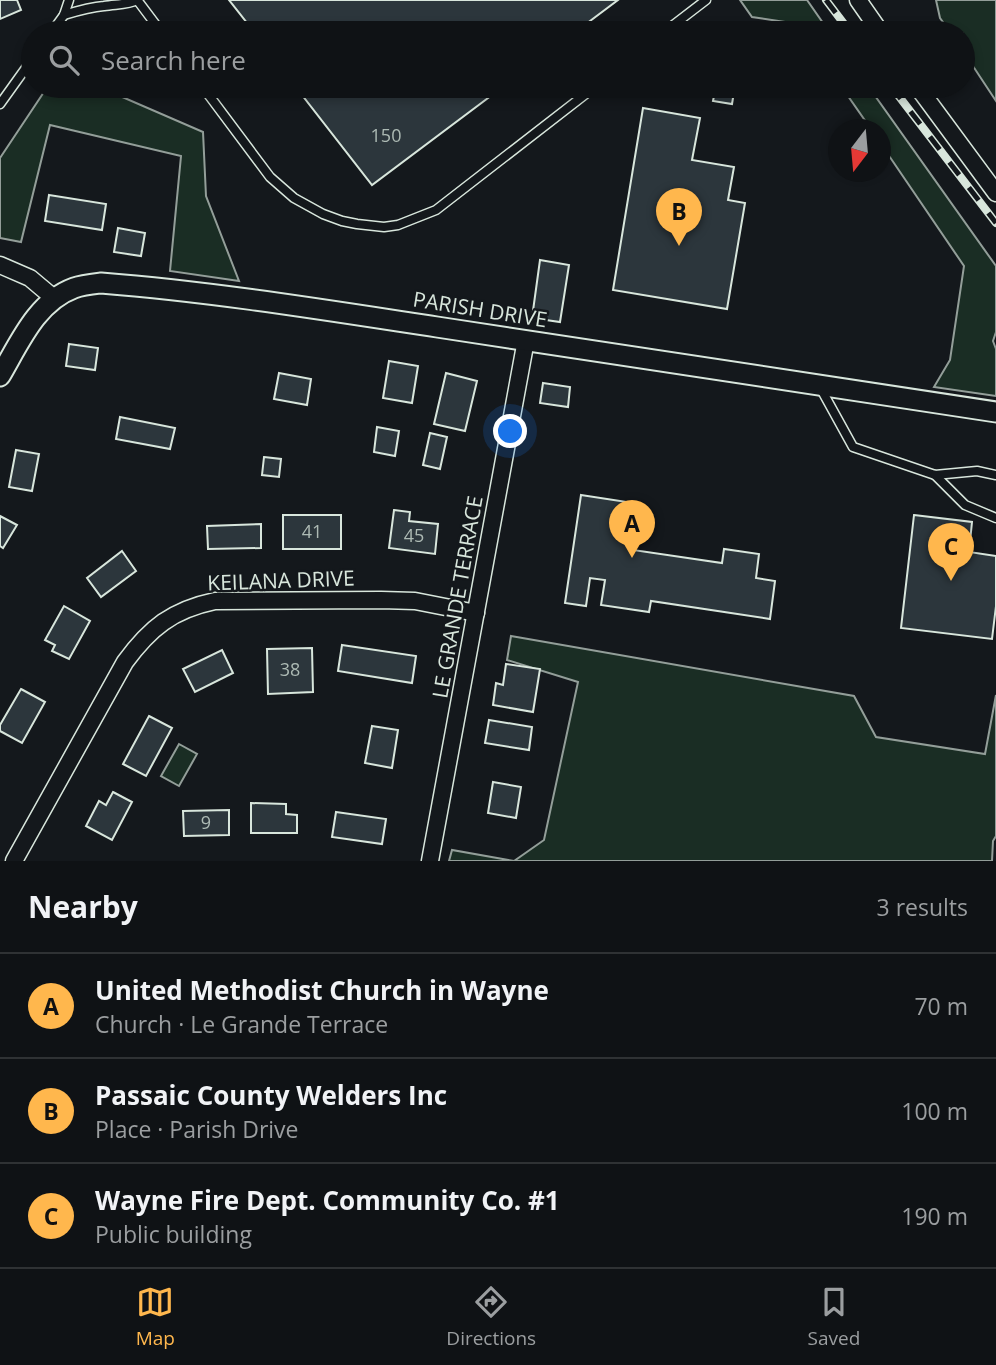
<!DOCTYPE html>
<html lang="en">
<head>
<meta charset="utf-8">
<style>
	:root { --surface:#0f1215; --page:#181b1e; --text:#f1f3f6; --muted:#9b9ea0; --line:#2f3234; --accent:#ffb74d }
	body { margin:0; font-family:"Open Sans",sans-serif; background:var(--page); color:var(--text) }
	.compass { position:absolute; left:828px; top:119px; width:63px; height:63px; border-radius:50%; background:var(--surface); box-shadow:0 4px 10px #0003; rotate:196deg }
	.you { position:absolute; left:511px; top:432px; width:24px; height:24px; margin:-18px; border:5px solid #fff; border-radius:50%; background:#1a73e8; box-shadow:0 0 0 10px #1a73e833 }
	.badge { display:grid; place-items:center; width:46px; height:46px; border-radius:50%; background:var(--accent); color:#111; font-size:23px; font-weight:700 }
	.pin { position:absolute; translate:-50% -58px; filter:drop-shadow(0 2px 4px #0008) }
	.pin::after { content:''; position:absolute; top:37px; width:24px; height:21px; background:inherit; clip-path:polygon(0 0,100% 0,50% 100%) }
	.list { margin:0; padding:0; list-style:none }
	h2 { display:flex; justify-content:space-between; align-items:center; height:91px; margin:0; padding:0 28px; font-size:30px }
	h2 small { font-size:23px; font-weight:400; color:var(--muted) }
	.list li { display:grid; grid-template-columns:46px 1fr auto; gap:21px; align-items:center; box-sizing:border-box; height:105px; padding:0 28px; border-top:2px solid var(--line) }
	.list b { display:block; font-size:26px; white-space:nowrap }
	.list p { margin:0; font-size:23px; white-space:nowrap; color:var(--muted) }
	.list em { font-size:23px; font-style:normal; color:var(--muted) }
	.icon { flex:none; width:38px; height:38px; fill:none; stroke:currentColor; stroke-width:2; stroke-linecap:round; stroke-linejoin:round }
	.map { position:relative; flex:none; width:996px; height:861px; overflow:hidden }
	.search { position:absolute; background:var(--surface); box-shadow:0 4px 10px #0003; left:21px; right:21px; top:21px; height:77px; display:flex; align-items:center; gap:18px; box-sizing:border-box; padding:0 24px; border-radius:38px; color:var(--muted); font-size:26px }
	.sheet { height:406px; background:var(--surface) }
	nav { display:flex; justify-content:space-around; align-items:center; box-sizing:border-box; height:98px; border-top:2px solid var(--line); background:var(--surface); font-size:19px; color:var(--muted) }
	nav a { display:grid; justify-items:center; gap:4px }
	nav .on { color:var(--accent) }
	.map>svg:first-child { display:block }
	.green { fill:#1a2d24; stroke:#939e99; stroke-width:2 }
	.building { fill:#2c363c; stroke:#d8e6dc; stroke-width:2 }
	.lines { fill:none; stroke-linecap:round; stroke-linejoin:round }
	.service-casing { stroke:#d8e6dc; stroke-width:11 }
	.minor-casing { stroke:#d8e6dc; stroke-width:19 }
	.tertiary-casing { stroke:#d8e6dc; stroke-width:23 }
	.service { stroke:#14181c; stroke-width:8 }
	.minor { stroke:#14181c; stroke-width:16 }
	.tertiary { stroke:#14181c; stroke-width:19 }
	.rail-casing { stroke:#d8e6dc; stroke-width:8 }
	.rail { stroke:#14181c; stroke-width:5; stroke-dasharray:16; stroke-linecap:butt }
	.labels { text-anchor:middle; stroke-width:5; stroke-linejoin:round; paint-order:stroke }
	.number-label { font-size:18px; fill:#adbab4 }
	.street-label { font-size:21px; fill:#d8e6dc; stroke:#14181c }
</style>
</head>
<body>
<div class="map">
<svg width="996" height="861" viewBox="0 0 996 861">
	<rect width="100%" height="100%" fill="#14181c"/>
	<!-- green -->
	<g class="green">
		<path d="M740,0H807L830,33H805L798,24L752,17Z"/>
		<path d="M936,0H996V101L963,51V33H951L940,18Z"/>
		<path d="M48,86H97L203,132L206,196L239,281L170,271L181,156L50,125L21,242L0,238V158Z"/>
		<path d="M841,86H868L996,266V332L993,341L996,349V396L934,387L950,360L964,266L881,144L880,130L871,129Z"/>
		<path d="M511,636L854,696L876,737L985,754L996,695V836L993,841L992,861H449L452,850L514,861L544,840L578,682L507,660Z"/>
		<path d="M179,744L197,754L179,786L161,776Z"/>
	</g>
	<!-- building -->
	<g class="building">
		<path d="M0,0H17L21,10L0,19Z"/>
		<path d="M229,0H618L574,33H255Z"/>
		<path d="M295,86H504L372,185Z"/>
		<path d="M716,86H735L732,104L713,101Z"/>
		<path d="M643,108L700,118L692,160L734,167L728,200L745,203L727,309L613,290Z"/>
		<path d="M49,195L106,204L102,230L45,221Z"/>
		<path d="M118,228L145,233L141,256L114,252Z"/>
		<path d="M540,260L569,265L560,322L532,318Z"/>
		<path d="M69,344L98,348L95,370L66,366Z"/>
		<path d="M389,361L418,366L412,403L383,398Z"/>
		<path d="M279,373L311,379L307,405L274,399Z"/>
		<path d="M446,373L477,381L465,431L434,424Z"/>
		<path d="M543,383L570,387L568,407L540,403Z"/>
		<path d="M120,417L175,428L170,449L116,439Z"/>
		<path d="M377,427L399,431L395,456L374,452Z"/>
		<path d="M430,433L447,437L440,469L423,465Z"/>
		<path d="M16,450L39,454L32,491L9,487Z"/>
		<path d="M264,457L281,459L279,477L262,475Z"/>
		<path d="M581,495L640,504L633,550L722,563L724,549L759,554L756,578L775,581L770,619L651,601L649,612L601,605L605,580L590,578L586,606L565,603Z"/>
		<path d="M394,510L410,512L409,521L438,524L435,554L389,548Z"/>
		<rect x="283" y="515" width="58" height="34"/>
		<path d="M914,515L972,522L969,552L996,556V606L992,639L901,628Z"/>
		<path d="M0,516L17,525L3,548L0,546Z"/>
		<path d="M261,524V548L208,549L207,526Z"/>
		<path d="M122,551L136,571L101,597L87,578Z"/>
		<path d="M64,606L90,621L69,659L52,651L55,645L45,640Z"/>
		<path d="M342,645L416,656L412,683L338,671Z"/>
		<path d="M312,648L313,692L268,694L267,649Z"/>
		<path d="M222,650L233,673L195,692L183,669Z"/>
		<path d="M506,664L540,669L533,712L493,705L496,683L503,685Z"/>
		<path d="M21,689L45,702L22,743L0,731V725Z"/>
		<path d="M149,716L172,728L146,776L123,764Z"/>
		<path d="M489,720L532,727L529,750L485,743Z"/>
		<path d="M372,726L398,730L392,768L365,763Z"/>
		<path d="M493,782L521,787L516,818L488,813Z"/>
		<path d="M113,792L132,802L112,840L86,826L99,801L106,805Z"/>
		<path d="M251,803L286,804V814L297,815V833H251Z"/>
		<path d="M229,810V835L184,836L183,811Z"/>
		<path d="M336,812L386,819L382,844L332,837Z"/>
	</g>
	<g class="lines">
		<!-- service casing -->
		<g class="service-casing">
			<g id="service">
				<path d="M138,1L162,33"/>
				<path d="M64,15C77,11 90,7 104,6C116,4 128,5 137,0"/>
				<path d="M51,33L64,15L69,0"/>
				<path d="M663,33L706,0"/>
				<path d="M202,86L270,177L294,198L323,214L342,221L357,224L384,227L398,225L436,210L596,86"/>
				<path d="M0,104L33,58"/>
				<path d="M821,389L853,447L935,475L977,471L996,475"/>
				<path d="M935,475L965,505L996,518"/>
			</g>
		</g>
		<!-- minor casing -->
		<g class="minor-casing">
			<g id="minor">
				<path d="M858,0L881,33"/>
				<path d="M917,86L996,193"/>
				<path d="M0,265L30,278L55,299"/>
				<path d="M14,861L125,662C150,628 172,610 215,601L381,600L415,601L476,613"/>
				<path d="M430,861L526,340"/>
			</g>
		</g>
		<!-- tertiary casing -->
		<g class="tertiary-casing">
			<path id="tertiary" d="M0,376C19,344 36,302 74,288C82,285 92,284 101,283C214,292 325,310 437,327C623,355 809,385 996,412"/>
		</g>
		<!-- service -->
		<use href="#service" class="service"/>
		<!-- minor -->
		<use href="#minor" class="minor"/>
		<!-- tertiary -->
		<use href="#tertiary" class="tertiary"/>
		<!-- rail casing -->
		<g class="rail-casing">
			<g id="rail">
				<path d="M826,0L851,33"/>
				<path d="M891,86L996,223"/>
			</g>
		</g>
		<!-- rail -->
		<use href="#rail" class="rail"/>
	</g>
	<g class="labels">
		<!-- number labels -->
		<g class="number-label">
			<text x="386" y="142">150</text>
			<text x="312" y="538">41</text>
			<text x="414" y="542">45</text>
			<text x="290" y="676">38</text>
			<text x="206" y="829">9</text>
		</g>
		<!-- street labels -->
		<g class="street-label">
			<text transform="translate(480 310) rotate(9)" y="7">PARISH DRIVE</text>
			<text transform="translate(281 581) rotate(-2)" y="7">KEILANA DRIVE</text>
			<text transform="translate(458 597) rotate(-80)" y="7">LE GRANDE TERRACE</text>
		</g>
	</g>
</svg>
<svg class="compass" viewBox="-18 -18 36 36"><path d="M0-13l5 13h-10z" fill="#e53935"/><path d="M0 13l5-13h-10z" fill="#9b9ea0"/></svg>
<div class="you"></div>
<div class="pin badge" style="left:632px;top:558px">A</div>
<div class="pin badge" style="left:679px;top:246px">B</div>
<div class="pin badge" style="left:951px;top:581px">C</div>
<div class="search"><svg class="icon" aria-label="search" viewBox="0 0 24 24"><circle cx="10" cy="10" r="6"/><path d="M15 15l6 6"/></svg>Search here</div>
</div>
<section class="sheet">
<h2>Nearby<small>3 results</small></h2>
<ul class="list">
<li><span class="badge">A</span><div><b>United Methodist Church in Wayne</b><p>Church · Le Grande Terrace</p></div><em>70 m</em></li>
<li><span class="badge">B</span><div><b>Passaic County Welders Inc</b><p>Place · Parish Drive</p></div><em>100 m</em></li>
<li><span class="badge">C</span><div><b>Wayne Fire Dept. Community Co. #1</b><p>Public building</p></div><em>190 m</em></li>
</ul>
</section>
<nav>
<a class="on"><svg class="icon" aria-label="map" viewBox="0 0 24 24"><path d="M3 6l6-2 6 2 6-2v14l-6 2-6-2-6 2zM9 4v14M15 6v14"/></svg>Map</a>
<a><svg class="icon" aria-label="directions" viewBox="0 0 24 24"><path d="M12 3l9 9-9 9-9-9zM9 14v-3h6M13 9l2 2-2 2"/></svg>Directions</a>
<a><svg class="icon" aria-label="saved" viewBox="0 0 24 24"><path d="M7 4h10v16l-5-4-5 4z"/></svg>Saved</a>
</nav>
</body>
</html>
